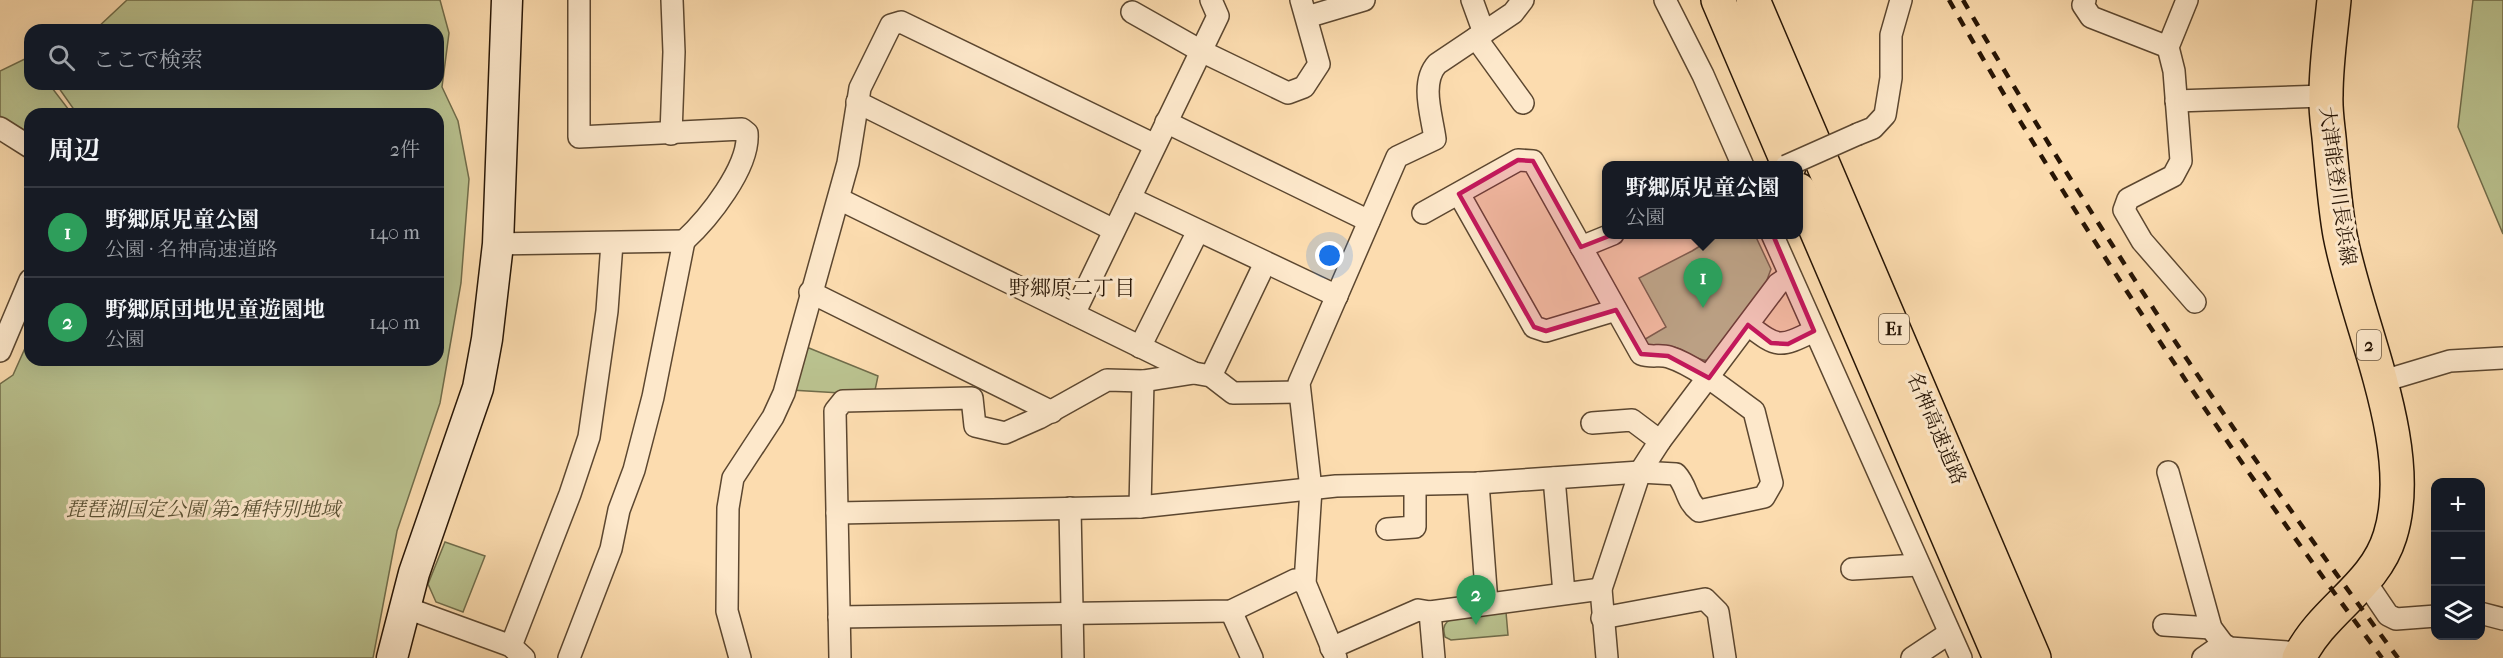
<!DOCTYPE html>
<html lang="ja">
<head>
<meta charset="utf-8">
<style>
	:root { --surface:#171b24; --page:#242831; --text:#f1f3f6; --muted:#9ea1a6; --line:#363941; --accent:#8c9099 }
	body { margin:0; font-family:"IM FELL French Canon","Noto Serif JP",serif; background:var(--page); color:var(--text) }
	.controls { position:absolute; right:18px; bottom:18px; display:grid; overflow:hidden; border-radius:12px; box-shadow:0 6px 24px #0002 }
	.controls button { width:54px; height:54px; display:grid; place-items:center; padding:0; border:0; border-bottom:2px solid var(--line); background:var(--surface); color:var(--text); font:30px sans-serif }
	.you { position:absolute; left:1330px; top:256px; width:21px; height:21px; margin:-15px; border:4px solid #fff; border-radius:50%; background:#1a73e8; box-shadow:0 0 0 9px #1a73e833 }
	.badge { display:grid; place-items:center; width:39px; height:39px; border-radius:50%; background:var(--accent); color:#fff; font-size:20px; font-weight:700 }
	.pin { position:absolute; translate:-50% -50px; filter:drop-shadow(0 2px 3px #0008) }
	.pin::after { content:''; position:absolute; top:32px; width:21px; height:18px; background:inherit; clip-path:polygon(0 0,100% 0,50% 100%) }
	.popup { position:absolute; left:1602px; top:161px; width:201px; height:78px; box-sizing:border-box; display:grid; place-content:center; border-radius:12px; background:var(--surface); filter:drop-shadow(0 2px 4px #0005); font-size:20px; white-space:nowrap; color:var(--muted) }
	.popup b { font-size:22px; color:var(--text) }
	.popup::after { content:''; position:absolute; left:50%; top:100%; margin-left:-12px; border:12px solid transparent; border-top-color:var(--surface) }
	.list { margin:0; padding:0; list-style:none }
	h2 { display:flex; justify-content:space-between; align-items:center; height:78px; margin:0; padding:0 24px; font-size:26px }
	h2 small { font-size:20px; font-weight:400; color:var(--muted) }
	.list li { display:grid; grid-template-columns:39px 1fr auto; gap:18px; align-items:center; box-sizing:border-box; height:90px; padding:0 24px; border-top:2px solid var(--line) }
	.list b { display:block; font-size:22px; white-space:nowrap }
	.list p { margin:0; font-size:20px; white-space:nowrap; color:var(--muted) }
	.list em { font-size:20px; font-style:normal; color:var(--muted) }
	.icon { flex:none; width:33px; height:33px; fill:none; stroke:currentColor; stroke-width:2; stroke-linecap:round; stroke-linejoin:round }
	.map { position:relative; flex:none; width:2503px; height:658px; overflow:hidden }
	.search { position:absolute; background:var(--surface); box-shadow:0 6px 24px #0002; left:24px; top:24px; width:420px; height:66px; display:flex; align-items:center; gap:15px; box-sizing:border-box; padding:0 21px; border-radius:18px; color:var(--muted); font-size:22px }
	.panel { position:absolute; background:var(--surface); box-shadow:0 6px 24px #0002; left:24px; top:108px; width:420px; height:258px; border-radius:18px }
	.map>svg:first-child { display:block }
	.green { fill:#bac28f; stroke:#706c4a; stroke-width:1.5 }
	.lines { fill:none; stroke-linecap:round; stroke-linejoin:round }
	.street-casing { stroke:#5c4730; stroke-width:24 }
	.secondary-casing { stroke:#271505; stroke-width:33 }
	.primary-casing { stroke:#271505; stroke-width:36 }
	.highway-casing { stroke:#271505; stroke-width:36 }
	.street { stroke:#fde8cb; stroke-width:21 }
	.secondary { stroke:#fde8cb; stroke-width:30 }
	.primary { stroke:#fcdcaf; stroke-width:33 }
	.highway { stroke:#fcdcaf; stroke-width:33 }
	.rail { stroke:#271505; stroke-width:4.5; stroke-dasharray:10 10; stroke-linecap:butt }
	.street-bridge-casing { stroke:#5c4730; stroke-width:24; stroke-linecap:butt }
	.street-bridge { stroke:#fde8cb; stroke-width:21 }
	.marked { fill:#c2185b; fill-opacity:0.2; stroke:#c2185b; stroke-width:4.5; stroke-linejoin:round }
	.labels { text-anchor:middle; stroke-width:6; stroke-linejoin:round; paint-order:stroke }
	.shield { fill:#fde8cb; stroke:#675440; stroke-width:1.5 }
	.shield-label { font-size:18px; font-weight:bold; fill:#271505 }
	.street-label { font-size:20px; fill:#271505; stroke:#fde8cb }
	.park-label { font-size:20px; font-style:italic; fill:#5a5235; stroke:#fde8cb }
	.neighbourhood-label { font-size:21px; fill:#271505; stroke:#fde8cb }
</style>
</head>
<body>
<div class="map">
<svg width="2503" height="658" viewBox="0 0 2503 658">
	<rect width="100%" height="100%" fill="#fcdcaf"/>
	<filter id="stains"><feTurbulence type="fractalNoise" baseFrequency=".00333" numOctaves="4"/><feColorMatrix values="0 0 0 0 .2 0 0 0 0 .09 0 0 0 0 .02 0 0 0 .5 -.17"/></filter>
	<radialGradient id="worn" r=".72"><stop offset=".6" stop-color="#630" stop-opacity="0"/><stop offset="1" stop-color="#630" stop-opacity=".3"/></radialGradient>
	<!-- green -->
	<g class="green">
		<path d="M127,0H440L449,33L442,87L458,121L469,179L461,283L440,403L397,531L373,658H0V384L13,375L30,337V360H438V114H71L73,108L56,84H438V30H95Z"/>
		<path d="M2473,0H2503V234L2458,127Z"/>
		<path d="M29,57L30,84H49L69,110L67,114H30V134L0,116V71Z"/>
		<path d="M1718,235H1755L1771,269L1764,288L1710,361C1692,360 1688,350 1674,347C1661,343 1656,354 1642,341L1666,327L1639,278L1692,251Z"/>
		<path d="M804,346L878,376L874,395L791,390Z"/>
		<path d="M445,542L485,556L463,612L436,602L428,584Z"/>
		<path d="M1506,612L1508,635L1451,640L1445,637C1444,632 1442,627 1447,622C1456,613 1493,613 1506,612Z"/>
	</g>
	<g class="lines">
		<!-- street casing -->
		<g class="street-casing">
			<g id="street">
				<path d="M579,0V137L742,129L747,133C750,167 708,219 684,241"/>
				<path d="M1472,0L1484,33"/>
				<path d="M1665,0L1703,75L1743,166"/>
				<path d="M2085,0L2083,5L2091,17L2168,47"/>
				<path d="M2187,0L2168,47L2174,71L2181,161L2173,176L2128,199L2124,210L2142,241L2195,302"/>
				<path d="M1132,12L1201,51L1288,93L1304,87L1319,64L1301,0"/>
				<path d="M1307,17L1364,0"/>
				<path d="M1476,38L1523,103"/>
				<path d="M2176,101L2325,96"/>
				<path d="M857,102L1114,230"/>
				<path d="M1166,122L1369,221"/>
				<path d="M0,128L30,147"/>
				<path d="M671,134L674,52L672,0"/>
				<path d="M1858,134L1873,128L1885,115L1891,78V35L1901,0"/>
				<path d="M1459,194L1534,327L1546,331L1616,310"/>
				<path d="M1130,198L1337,296"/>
				<path d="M839,199L1194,373L1211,376L1233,393L1299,392"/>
				<path d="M1772,234L1961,658"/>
				<path d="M498,244L684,241L653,397L634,470L619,510L611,549L569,658"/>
				<path d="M1581,247L1613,234"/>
				<path d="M810,292L1052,412"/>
				<path d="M1074,314L1218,16L1211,0"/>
				<path d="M1748,325C1778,348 1779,348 1814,331"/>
				<path d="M1140,347L1198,231"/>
				<path d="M0,351L30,280"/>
				<path d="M1211,376L1265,263"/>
				<path d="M2380,382L2450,361L2503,358"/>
				<path d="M1592,423L1632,420L1660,441"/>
				<path d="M2168,472L2211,628L2223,644L2230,648L2301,653"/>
				<path d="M1554,478L1564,593"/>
				<path d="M1478,483L1487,603"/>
				<path d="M1140,507L1143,381"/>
				<path d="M1070,508L1073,658"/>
				<path d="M837,513L1140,507L1336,486L1478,483L1640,472L1676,474C1688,487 1685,500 1699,511L1764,497L1772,483L1754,411C1730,394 1697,366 1669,357C1660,354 1651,358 1641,354L1533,161L1518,160L1423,213"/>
				<path d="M1387,529L1415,527V485"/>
				<path d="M1852,569L1918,565"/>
				<path d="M2365,581L2388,615L2396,619L2436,616"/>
				<path d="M404,607L511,646L524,658"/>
				<path d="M1231,611L1252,658"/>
				<path d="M1430,612L1434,658"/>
				<path d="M2480,613L2503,619"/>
				<path d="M839,617L1231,611L1295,580L1305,583"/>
				<path d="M1602,618L1705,599L1718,612L1725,658"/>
				<path d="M2164,625L2211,628"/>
				<path d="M511,646L570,494L589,437L607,311L612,243"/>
				<path d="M1331,648L1418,610L1430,612L1601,589"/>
				<path d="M740,658L727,611L728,508L733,478L773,417L784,393L848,163L860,88L891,25L901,22L1155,145"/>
				<path d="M840,658L835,411L843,401L972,398L975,426L1005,433L1039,418L1107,380L1143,381L1194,373"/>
				<path d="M1336,658L1305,583L1311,489L1299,383L1397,157L1435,139C1432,116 1420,83 1437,64L1513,13L1523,0"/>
				<path d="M1607,658L1601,589L1640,472L1660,441L1778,284L1790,276"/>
				<path d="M1912,658L1948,634"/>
				<path d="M2203,658L2223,644L2225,657"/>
			</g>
		</g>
		<!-- secondary casing -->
		<g class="secondary-casing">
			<path id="secondary" d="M392,658L414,573L478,388L487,339L498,244L507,0"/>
		</g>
		<!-- primary casing -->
		<g class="primary-casing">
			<path id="primary" d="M2299,658C2323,609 2374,588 2390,536C2418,447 2357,325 2340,235C2335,207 2333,178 2330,149C2329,131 2325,113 2326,95C2326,63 2331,31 2334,0"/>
		</g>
		<!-- highway casing -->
		<g class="highway-casing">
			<g id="highway">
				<path d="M1718,0L1789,166"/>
				<path d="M1753,0L2034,658"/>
				<path d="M1799,190L2000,658"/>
			</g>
		</g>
		<!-- street -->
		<use href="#street" class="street"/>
		<!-- secondary -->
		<use href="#secondary" class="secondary"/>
		<!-- primary -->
		<use href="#primary" class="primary"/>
		<!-- highway -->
		<use href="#highway" class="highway"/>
		<!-- rail -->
		<g class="rail">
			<path d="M1949,0C2079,228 2226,447 2382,658"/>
			<path d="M1963,0C2095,228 2241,447 2398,658"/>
		</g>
		<!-- street-bridge casing -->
		<g class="street-bridge-casing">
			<path id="street-bridge" d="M1786,166L1858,134"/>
		</g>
		<!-- street-bridge -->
		<use href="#street-bridge" class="street-bridge"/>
	</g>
	<!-- marked area -->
	<path class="marked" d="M1518,160L1533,161L1581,247L1750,181L1814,331L1788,344L1771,343L1748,325L1709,378L1668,356L1641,354L1616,310L1546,331L1534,327L1459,194Z"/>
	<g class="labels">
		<!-- shield labels -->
		<g class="shield">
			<rect x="1879" y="314" width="30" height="30" rx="4.5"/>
			<rect x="2357" y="330" width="24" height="30" rx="4.5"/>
		</g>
		<g class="shield-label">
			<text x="1894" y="335">E1</text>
			<text x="2369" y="351">2</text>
		</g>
		<!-- street labels -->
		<g class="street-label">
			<text transform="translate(2338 186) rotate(82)" y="7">大津能登川長浜線</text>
			<text transform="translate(1937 428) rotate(67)" y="7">名神高速道路</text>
		</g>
		<!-- park labels -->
		<g class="park-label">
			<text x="203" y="516">琵琶湖国定公園 第2種特別地域</text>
		</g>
		<!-- neighbourhood labels -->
		<g class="neighbourhood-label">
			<text x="1072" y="295">野郷原二丁目</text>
		</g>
	</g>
	<rect width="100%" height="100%" filter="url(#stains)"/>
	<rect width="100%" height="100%" fill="url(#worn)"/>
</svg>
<div class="controls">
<button>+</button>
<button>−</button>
<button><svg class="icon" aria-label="layers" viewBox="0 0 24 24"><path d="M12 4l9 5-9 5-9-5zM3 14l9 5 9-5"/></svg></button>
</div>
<div class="you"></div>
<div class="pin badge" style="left:1703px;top:308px;background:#2e9e5b">1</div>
<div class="popup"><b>野郷原児童公園</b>公園</div>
<div class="pin badge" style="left:1476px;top:625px;background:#2e9e5b">2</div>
<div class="search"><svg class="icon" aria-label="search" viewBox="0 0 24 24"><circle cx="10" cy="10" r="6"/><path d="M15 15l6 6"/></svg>ここで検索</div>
<section class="panel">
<h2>周辺<small>2件</small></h2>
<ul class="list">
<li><span class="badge" style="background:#2e9e5b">1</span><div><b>野郷原児童公園</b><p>公園 · 名神高速道路</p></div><em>140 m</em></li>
<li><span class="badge" style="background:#2e9e5b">2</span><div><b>野郷原団地児童遊園地</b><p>公園</p></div><em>140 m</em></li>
</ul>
</section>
</div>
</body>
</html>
